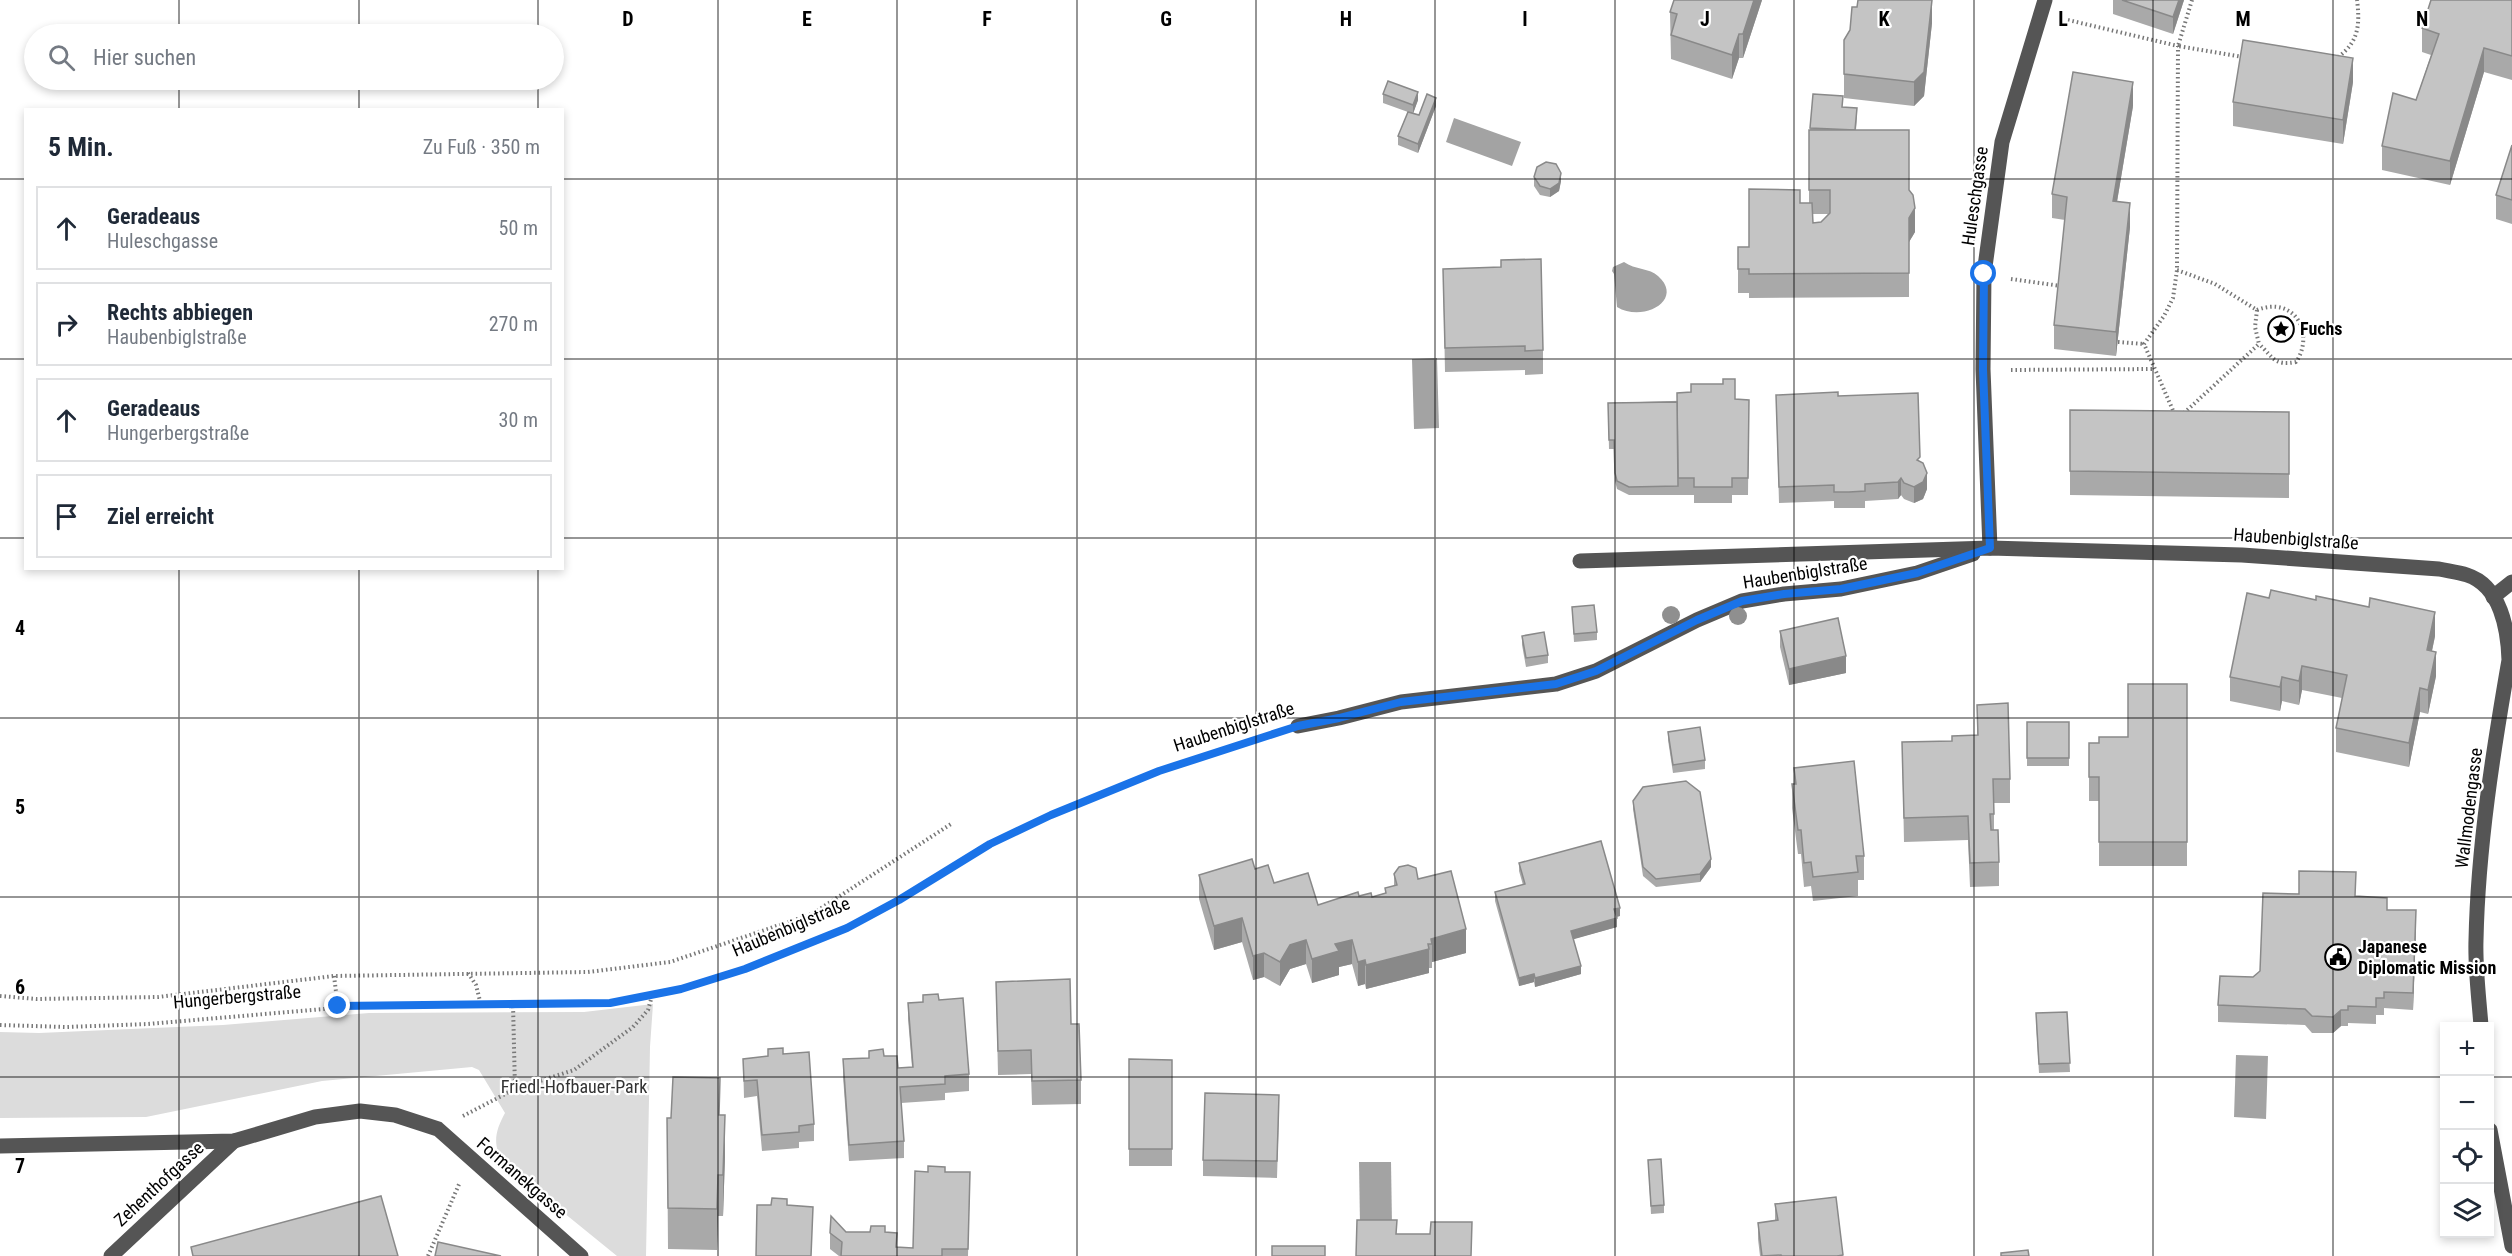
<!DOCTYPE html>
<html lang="de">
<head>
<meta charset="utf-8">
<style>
	:root { --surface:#fff; --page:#f2f2f3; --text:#1f2937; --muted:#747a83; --line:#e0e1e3 }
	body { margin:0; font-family:"Roboto Condensed",sans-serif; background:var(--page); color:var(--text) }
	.controls { position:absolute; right:18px; bottom:18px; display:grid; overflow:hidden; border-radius:0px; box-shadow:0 3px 9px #0003 }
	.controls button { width:54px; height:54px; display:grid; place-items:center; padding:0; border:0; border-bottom:2px solid var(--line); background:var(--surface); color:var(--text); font:30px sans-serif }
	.stop { position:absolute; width:18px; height:18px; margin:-14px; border:4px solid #1a73e8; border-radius:50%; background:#fff }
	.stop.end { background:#1a73e8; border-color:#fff; box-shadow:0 2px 6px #0008 }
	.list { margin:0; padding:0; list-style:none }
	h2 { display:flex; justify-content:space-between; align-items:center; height:78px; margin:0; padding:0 24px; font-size:26px }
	h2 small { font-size:20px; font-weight:400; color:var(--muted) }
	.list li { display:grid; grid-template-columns:39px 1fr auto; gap:18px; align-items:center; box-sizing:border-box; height:84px; margin:0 12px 12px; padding:0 12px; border:2px solid var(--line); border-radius:0px }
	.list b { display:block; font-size:22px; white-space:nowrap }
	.list p { margin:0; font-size:20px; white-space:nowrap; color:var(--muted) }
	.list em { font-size:20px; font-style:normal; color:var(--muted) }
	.icon { flex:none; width:33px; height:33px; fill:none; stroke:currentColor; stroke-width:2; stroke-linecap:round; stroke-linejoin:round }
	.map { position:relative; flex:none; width:2512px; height:1256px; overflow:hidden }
	.search { position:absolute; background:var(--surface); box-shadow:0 3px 9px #0003; left:24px; top:24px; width:540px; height:66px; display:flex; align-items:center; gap:15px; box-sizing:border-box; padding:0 21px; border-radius:33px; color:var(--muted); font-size:22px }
	.panel { position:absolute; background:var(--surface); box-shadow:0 3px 9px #0003; left:24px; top:108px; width:540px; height:462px; border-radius:0px }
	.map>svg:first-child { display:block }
	.green { fill:#dcdcdc }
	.water { fill:#a3a3a3 }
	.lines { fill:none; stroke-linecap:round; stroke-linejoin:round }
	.path { stroke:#777; stroke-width:4; stroke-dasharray:1.5 3; stroke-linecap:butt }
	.minor { stroke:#555; stroke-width:15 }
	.tree { fill:#8f8f8f }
	.wall { fill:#a9a9a9; fill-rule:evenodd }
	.shaded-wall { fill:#898989 }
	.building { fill:#c4c4c4; stroke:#898989; stroke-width:1.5 }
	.route { stroke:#1a73e8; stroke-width:8 }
	.grid { fill:none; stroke:#000; stroke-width:1.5; stroke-opacity:0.55 }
	.labels { text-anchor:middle; stroke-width:4.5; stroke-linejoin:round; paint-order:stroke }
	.street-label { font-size:18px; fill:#000; stroke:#fff }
	.poi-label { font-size:18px; font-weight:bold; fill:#000; stroke:#fff; text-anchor:start }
	.park-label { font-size:18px; fill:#333; stroke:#fff }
	.grid-label { font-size:20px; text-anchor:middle; font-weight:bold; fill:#000; stroke:#fff; stroke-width:4.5; stroke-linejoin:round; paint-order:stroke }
</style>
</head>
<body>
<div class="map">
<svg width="2512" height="1256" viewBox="0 0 2512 1256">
	<rect width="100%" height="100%" fill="#fff"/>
	<!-- green -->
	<path class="green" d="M653,1004L650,1047L646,1256H617L506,1166C492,1147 494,1133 505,1113L479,1070L472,1067L322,1081L146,1117L0,1118V1032L39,1033L223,1025L369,1013L584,1012Z"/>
	<!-- water -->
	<g class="water">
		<path d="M1454,118L1521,142L1512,166L1446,142Z"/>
		<path d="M1624,262C1635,270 1650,268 1658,276C1685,300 1643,323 1617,307L1614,274L1612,271L1613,267Z"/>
		<path d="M1437,358L1439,428L1414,429L1412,359Z"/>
		<path d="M2236,1055L2268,1056L2266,1119L2234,1117Z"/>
		<path d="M1359,1162H1391L1392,1226H1360Z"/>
	</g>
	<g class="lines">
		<!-- path -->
		<g class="path">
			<path d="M2192,0L2178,46L2243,57"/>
			<path d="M2068,20L2178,46L2177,270L2173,298L2164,316L2144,344L2175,415"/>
			<path d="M2338,57C2359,42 2360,24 2357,0"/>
			<path d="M2177,270L2215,284L2257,310L2255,327L2259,344L2184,413"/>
			<path d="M2011,279L2061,286"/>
			<path d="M2257,310C2295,295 2315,334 2296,362C2274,366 2274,358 2259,344"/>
			<path d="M2118,342L2144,344"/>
			<path d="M2011,370L2153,369"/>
			<path d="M468,973L476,985L481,1005"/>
			<path d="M334,976L338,1007"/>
			<path d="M0,996L37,999L158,997L334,976L588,972L670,962L812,914L951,824"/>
			<path d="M0,1025L66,1027L148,1024L370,1005L610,1003L681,989L745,969L847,928L899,899L990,844L1051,815L1159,771L1274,733"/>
			<path d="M515,1089L574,1070L633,1027L648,1010L652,996"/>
			<path d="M463,1116L515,1089L513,1004"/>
			<path d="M428,1256L460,1182"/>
		</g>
		<!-- minor -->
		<g class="minor">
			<path d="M1990,548L1983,369L1984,274L2002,142L2045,0"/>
			<path d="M1580,561L1990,548L2242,555L2439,569C2448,571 2458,572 2467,575C2501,586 2508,630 2509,660C2493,752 2478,846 2476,940C2475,969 2479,998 2481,1026"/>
			<path d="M2493,597L2512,582"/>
			<path d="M1298,726L1339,718L1401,702L1556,684L1596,671L1697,620L1742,601L1784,594L1841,589L1917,573L1973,554"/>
			<path d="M2490,1130L2512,1246"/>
			<path d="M0,1146L234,1141L315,1117L360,1111L395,1115L438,1129L581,1256"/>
			<path d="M111,1256L234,1141"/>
		</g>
	</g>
	<!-- trees -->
	<g class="tree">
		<circle cx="1671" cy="615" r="9"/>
		<circle cx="1738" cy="616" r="9"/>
	</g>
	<!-- wall -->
	<g class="wall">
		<path d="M1762,0L1743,58H1739L1732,79L1671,59L1670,12Z"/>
		<path d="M2113,0H2184L2173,34L2113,14Z"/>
		<path d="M2512,0V80L2484,72L2450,185L2382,170V146L2416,100L2431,55L2422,52V28Z"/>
		<path d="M1857,7L1932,23L1924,96L1914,106L1844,98V40L1850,30Z"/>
		<path d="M2353,82L2343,144L2233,126V102Z"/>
		<path d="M1383,94L1418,100L1413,113L1419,115L1436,106L1418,153L1398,145V136L1408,112L1383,103Z"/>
		<path d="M1813,94L1843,107L1857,117L1856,130L1909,190L1915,232L1909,242V297L1749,298V293H1738V247H1749L1800,203H1809V130H1810ZM1813,214H1828L1821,222L1813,223Z"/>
		<path d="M2133,106L2117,202L2130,227L2116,356L2054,349V325L2065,220L2052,218V194Z"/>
		<path d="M2512,145V224L2496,219V195Z"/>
		<path d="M1534,177L1561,181L1559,191L1550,197L1540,195L1534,186Z"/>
		<path d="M1443,269L1543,350V374L1525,375V370L1445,372Z"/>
		<path d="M1776,395L1838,396L1920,462L1927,489L1923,499L1914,503L1904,499L1901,495L1898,499L1865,501V508H1834V501L1779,503Z"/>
		<path d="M1735,399L1749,400L1748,495H1732V503H1694V495H1629L1617,489L1615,481L1614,449H1609L1608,403Z"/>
		<path d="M2070,410L2289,412V498L2070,495Z"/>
		<path d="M1572,607L1597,632V640L1574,642Z"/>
		<path d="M1780,631L1846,673L1789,685L1780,647Z"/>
		<path d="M1522,636L1548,655V663L1526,667L1522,645Z"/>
		<path d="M2435,636L2432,651L2436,676L2428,714L2420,712L2409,767L2336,752V728L2342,698L2302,690L2299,705L2282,701L2280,711L2230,701V677Z"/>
		<path d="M2187,684V866H2099V801H2089V743H2099L2128,737Z"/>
		<path d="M1977,705L2010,779V803H1994V830L1999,862V886L1970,887L1968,840L1904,842L1902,742L1952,741L1977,735Z"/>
		<rect x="2027" y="722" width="42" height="44"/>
		<path d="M1668,732L1705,760V769L1673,773L1668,740Z"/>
		<path d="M1794,768L1864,856V880H1858V896L1813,901L1811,886L1804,887L1801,854H1798L1792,808V784H1794Z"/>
		<path d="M1633,801L1711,867L1700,882L1656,887L1643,876L1633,809Z"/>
		<path d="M1519,863L1620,916L1617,917V927L1573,939L1581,974L1535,987L1534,982L1519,986L1495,901V892L1523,885L1519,871Z"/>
		<path d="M1255,869L1274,883L1318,905L1359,896L1372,897L1385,893V888L1394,886V874L1418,879L1466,953L1432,962V968H1429V973L1366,989L1365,984L1358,986L1352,964L1339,967V975L1312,983L1306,964L1290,969L1280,986L1264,977L1253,980L1242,942L1214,950L1199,899V875Z"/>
		<path d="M2355,896L2387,910L2416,927L2413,1010L2384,1008V1015H2376V1024L2348,1023V1026H2341L2333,1033H2312L2305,1025L2218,1022V1005Z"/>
		<path d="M996,982L1071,1024L1081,1080V1104L1032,1105L1031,1074L998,1075Z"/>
		<path d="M939,1000L969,1074V1091L945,1093V1100L901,1103L904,1141V1158L849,1161L843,1076V1059L898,1068L912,1067L908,1019V1003Z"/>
		<path d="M2067,1012L2070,1072L2039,1073L2036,1021Z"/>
		<path d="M783,1054L814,1124V1141L799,1142V1148L762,1151L757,1096L744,1098L743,1059Z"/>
		<path d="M1129,1059L1172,1060V1166H1129Z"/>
		<path d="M1279,1112L1277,1178L1203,1176V1160Z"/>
		<path d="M720,1115L725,1156L723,1216H718L717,1250L668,1249L667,1118Z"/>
		<path d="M1648,1160L1664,1205V1213L1651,1214Z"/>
		<path d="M928,1172H970L968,1256H839L830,1249V1233L846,1232H885L897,1247L913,1248Z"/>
		<path d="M1836,1197L1843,1256H1760L1758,1239V1223L1775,1220V1204Z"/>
	</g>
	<!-- shaded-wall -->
	<g class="shaded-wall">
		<path d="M1754,0H1762L1743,58V34Z"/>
		<path d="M1932,0V23L1924,96L1914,106V82Z"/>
		<path d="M2179,0H2184L2173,34V17Z"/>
		<path d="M1739,34V58L1732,79V55Z"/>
		<path d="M2484,48V72L2450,185V161Z"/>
		<path d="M2353,58V82L2343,144V120Z"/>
		<path d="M2133,82V106L2113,225V201Z"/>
		<path d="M1418,92V100L1413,114V105Z"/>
		<path d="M1436,98V106L1418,153V144Z"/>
		<path d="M1561,173V181L1559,191L1550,197V189Z"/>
		<path d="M2130,203V227L2116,356V332Z"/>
		<path d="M1915,208V232L1909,242V218Z"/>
		<path d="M1927,473V489L1923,499L1914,503V487Z"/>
		<path d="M1901,478V495L1898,499V482Z"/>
		<path d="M2435,612V636L2427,674V650Z"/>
		<path d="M2436,652V676L2428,714V690Z"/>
		<path d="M1846,656V673L1789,685V669Z"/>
		<path d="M2302,666V690L2299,705V681Z"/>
		<path d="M2282,677V701L2280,711V687Z"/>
		<path d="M2420,688V712L2409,767V743Z"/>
		<path d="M1711,859V867L1700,882V874Z"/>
		<path d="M1620,908V916L1614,917V909Z"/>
		<path d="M2416,910V927L2413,1010V993Z"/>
		<path d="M1242,918V942L1214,950V926Z"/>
		<path d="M1617,918V927L1571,940V931Z"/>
		<path d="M1466,929V953L1432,962V944L1431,939Z"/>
		<path d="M1306,940V964L1290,969L1280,986V962L1290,945Z"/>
		<path d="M1352,940V964L1339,967V975L1312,983V959L1335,944Z"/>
		<path d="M1429,949V973L1366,989V965Z"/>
		<path d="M1264,953V977L1253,980V956Z"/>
		<path d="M1365,960V984L1358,986V962Z"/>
		<path d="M1581,966V974L1535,987V978Z"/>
		<path d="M1534,974V982L1519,986V978Z"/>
		<path d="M2341,1010V1026L2333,1033V1017Z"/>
		<path d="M725,1115V1156L723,1216V1175Z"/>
		<path d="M718,1175V1216L717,1250V1209Z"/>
	</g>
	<!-- building -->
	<g class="building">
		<path d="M1674,0H1754L1743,34H1739L1732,55L1671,35L1677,14L1670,12Z"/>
		<path d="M1858,0H1932L1924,72L1914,82L1844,74V40L1850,30L1852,7H1857Z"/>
		<path d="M2122,0H2179L2173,17Z"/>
		<path d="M2431,0H2512V56L2484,48L2450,161L2382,146L2393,93L2416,100L2439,34L2422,28Z"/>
		<path d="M2243,40L2353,58L2343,120L2233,102Z"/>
		<path d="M2073,72L2133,82L2113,201L2130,203L2116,332L2054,325L2067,197L2052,194Z"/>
		<path d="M1388,81L1418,92L1413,105L1383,94Z"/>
		<path d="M1427,94L1436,98L1418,144L1398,136L1408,112L1419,115Z"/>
		<path d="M1813,94L1843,96L1842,107L1857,108L1855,130L1810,128Z"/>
		<path d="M1809,130H1909V190L1913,195L1915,208L1909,218V273L1749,274V269H1738V247H1749V189L1800,190V203H1812L1813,223L1821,222L1830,213V190H1809Z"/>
		<path d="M2512,145V200L2496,195Z"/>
		<path d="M1546,162L1556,164L1561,173L1559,183L1550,189L1540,186L1534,177L1537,167Z"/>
		<path d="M1541,259L1543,350L1525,351V346L1445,348L1443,269L1501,267V260Z"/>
		<path d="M1723,379H1735V399L1749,400L1748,478H1732V487H1694V478H1678L1677,393L1691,392V384H1723Z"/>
		<path d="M1838,392V396L1918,393L1920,457L1917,460L1923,463L1927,473L1923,482L1914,487L1904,483L1901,478L1898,482L1865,484V491L1849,492H1834V485L1779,487L1776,395Z"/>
		<path d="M1677,402L1678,486L1629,487L1617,481L1615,473L1614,440H1609L1608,403Z"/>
		<path d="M2070,410L2289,412V474L2070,471Z"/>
		<path d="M2271,590L2316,600V596L2369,607L2370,598L2435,612L2427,650L2436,652L2428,690L2420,688L2409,743L2336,728L2347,675L2302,666L2299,681L2282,677L2280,687L2230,677L2247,593L2269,598Z"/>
		<path d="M1594,605L1597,632L1574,634L1572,607Z"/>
		<path d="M1838,618L1846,656L1789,669L1780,631Z"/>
		<path d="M1544,632L1548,655L1526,658L1522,636Z"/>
		<path d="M2128,684H2187V842H2099V777H2089V743H2099V737H2128Z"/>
		<path d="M2008,703L2010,779H1993L1994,814H1990L1991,830H1998L1999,862L1970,863L1968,816L1904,818L1902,742L1952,741V736L1978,735L1977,705Z"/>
		<rect x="2027" y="722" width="42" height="36"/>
		<path d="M1700,727L1705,760L1673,765L1668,732Z"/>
		<path d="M1854,761L1864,856H1856L1858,872L1813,877L1811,862L1804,863L1801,830H1798L1792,784H1796L1794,768Z"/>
		<path d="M1686,781L1700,792L1711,859L1700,874L1656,879L1643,867L1633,801L1643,787Z"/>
		<path d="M1601,841L1620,908L1614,909L1617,918L1571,931L1581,966L1535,978L1534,974L1519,978L1495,892L1525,884L1519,863Z"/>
		<path d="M1252,859L1255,869L1268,865L1274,883L1308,873L1318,905L1358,892L1359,896L1371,893L1372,897L1386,893L1385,888L1397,885L1394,874L1399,867L1408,865L1416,868L1418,879L1451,871L1466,929L1431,939L1432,944H1428L1429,949L1366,965L1365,960L1358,962L1352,940L1335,944L1339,951L1312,959L1306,940L1290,945L1280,962L1264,953L1253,956L1242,918L1214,926L1199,875Z"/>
		<path d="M2299,871L2356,872L2355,896L2387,898V910H2416L2413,993L2384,992V998H2376V1007L2348,1006V1010H2341L2333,1017L2312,1016L2305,1009L2218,1005L2220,976L2253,977L2260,971L2263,893L2299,894Z"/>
		<path d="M1070,979L1071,1024H1079L1081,1080L1032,1081L1031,1050L998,1051L996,982Z"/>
		<path d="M938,994L939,1000L963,998L969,1074L945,1076V1084L900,1087L904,1141L849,1145L843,1059L869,1058V1051L883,1049L884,1056H897L898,1068L913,1067L908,1003L923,1002V995Z"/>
		<path d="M2067,1012L2070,1063L2039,1064L2036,1013Z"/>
		<path d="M783,1048V1054L809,1052L814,1124L799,1126V1132L762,1135L757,1080L744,1081L743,1059L768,1056V1049Z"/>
		<path d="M1129,1059L1172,1060V1149H1129Z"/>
		<path d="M673,1077L720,1078L719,1115H725L723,1175H718L717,1209L668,1208L667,1118H671Z"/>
		<path d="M1205,1093L1279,1095L1277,1161L1203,1160Z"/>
		<path d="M1661,1159L1664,1205L1651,1206L1648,1160Z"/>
		<path d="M928,1166L945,1167V1172H970L968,1249H942V1256H841L842,1242L830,1233L831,1216L846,1232H870L871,1226H885V1232L897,1233L896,1247L913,1248L915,1171L928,1172Z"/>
		<path d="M381,1196L398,1256H193L191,1247Z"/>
		<path d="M1836,1197L1843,1255L1837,1256H1782L1781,1255L1762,1256L1758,1223L1778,1220L1775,1204Z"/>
		<path d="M772,1198L787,1199V1205L813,1207L811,1256H756L757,1205H771Z"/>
		<path d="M1357,1220H1397L1396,1234H1430L1431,1222H1472L1471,1256H1356Z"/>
		<path d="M438,1242L501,1256H435Z"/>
		<rect x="1272" y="1246" width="53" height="10"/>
		<path d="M2028,1250L2029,1256H2001V1253Z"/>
	</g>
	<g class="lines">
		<!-- route -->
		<path class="route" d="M338,1006L610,1003L681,989L745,969L847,928L899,900L990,844L1051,815L1159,771L1298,726L1339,718L1401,702L1556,684L1596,671L1697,620L1742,601L1784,594L1841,589L1917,573L1990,548L1983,369L1984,274"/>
	</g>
	<!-- grid -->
	<path class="grid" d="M179,0V34M359,0V34M538,0V34M718,0V1256M897,0V1256M1077,0V1256M1256,0V1256M1435,0V1256M1615,0V1256M1794,0V1256M1974,0V1256M2153,0V1256M2333,0V1256M179,80V110M359,80V110M538,80V110M0,179H26M562,179H2512M0,359H26M562,359H2512M0,538H26M562,538H2512M179,568V1256M359,568V1256M538,568V1256M0,718H2512M0,897H2512M0,1077H2444M2490,1077H2512"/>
	<!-- icons -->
	<defs>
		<g id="sight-ring" transform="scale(1.35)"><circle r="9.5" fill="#fff" stroke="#000" stroke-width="1.5"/><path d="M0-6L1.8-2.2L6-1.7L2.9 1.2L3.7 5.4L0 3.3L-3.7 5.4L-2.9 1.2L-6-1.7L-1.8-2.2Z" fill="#000"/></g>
		<g id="civic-ring" transform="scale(1.35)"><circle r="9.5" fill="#fff" stroke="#000" stroke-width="1.5"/><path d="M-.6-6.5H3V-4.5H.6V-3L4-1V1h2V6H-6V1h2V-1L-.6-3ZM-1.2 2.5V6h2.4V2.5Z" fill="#000"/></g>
	</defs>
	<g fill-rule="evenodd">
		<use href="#sight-ring" x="2281" y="329"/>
		<use href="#civic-ring" x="2338" y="957"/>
	</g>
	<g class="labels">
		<!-- street labels -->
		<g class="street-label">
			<text transform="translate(1975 196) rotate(-82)" y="6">Huleschgasse</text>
			<text transform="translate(2296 539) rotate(4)" y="6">Haubenbiglstraße</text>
			<text transform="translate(1805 573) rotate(-9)" y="6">Haubenbiglstraße</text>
			<text transform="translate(1234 727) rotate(-18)" y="6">Haubenbiglstraße</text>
			<text transform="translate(2469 808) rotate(-83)" y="6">Wallmodengasse</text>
			<text transform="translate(791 927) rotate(-23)" y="6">Haubenbiglstraße</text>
			<text transform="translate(237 997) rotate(-5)" y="6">Hungerbergstraße</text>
			<text transform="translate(522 1178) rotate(41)" y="6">Formanekgasse</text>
			<text transform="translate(159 1184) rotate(-43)" y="6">Zehenthofgasse</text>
		</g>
		<!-- poi labels -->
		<g class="poi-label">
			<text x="2300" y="335">Fuchs</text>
			<text x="2358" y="953">Japanese<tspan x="2358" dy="21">Diplomatic Mission</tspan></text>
		</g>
		<!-- park labels -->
		<g class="park-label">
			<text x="574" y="1093">Friedl-Hofbauer-Park</text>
		</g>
	</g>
	<g class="grid-label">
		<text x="628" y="26">D</text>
		<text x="807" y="26">E</text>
		<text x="987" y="26">F</text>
		<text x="1166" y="26">G</text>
		<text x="1346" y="26">H</text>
		<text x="1525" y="26">I</text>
		<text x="1705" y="26">J</text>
		<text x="1884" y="26">K</text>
		<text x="2063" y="26">L</text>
		<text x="2243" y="26">M</text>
		<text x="2422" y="26">N</text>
		<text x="20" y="635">4</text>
		<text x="20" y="814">5</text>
		<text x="20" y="994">6</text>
		<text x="20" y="1173">7</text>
	</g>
</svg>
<div class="controls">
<button>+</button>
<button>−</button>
<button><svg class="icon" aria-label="locate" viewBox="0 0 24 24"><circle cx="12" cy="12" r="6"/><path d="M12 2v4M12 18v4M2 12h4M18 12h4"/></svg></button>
<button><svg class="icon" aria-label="layers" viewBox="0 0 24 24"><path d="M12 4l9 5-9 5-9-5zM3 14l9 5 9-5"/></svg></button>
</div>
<div class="stop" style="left:1984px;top:274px"></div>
<div class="stop end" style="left:338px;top:1006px"></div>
<div class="search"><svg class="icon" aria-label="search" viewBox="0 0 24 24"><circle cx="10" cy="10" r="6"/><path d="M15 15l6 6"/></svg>Hier suchen</div>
<section class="panel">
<h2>5 Min.<small>Zu Fuß · 350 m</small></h2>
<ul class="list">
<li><svg class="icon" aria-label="ahead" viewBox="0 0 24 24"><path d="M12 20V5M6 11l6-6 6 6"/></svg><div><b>Geradeaus</b><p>Huleschgasse</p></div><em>50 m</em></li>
<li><svg class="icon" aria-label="right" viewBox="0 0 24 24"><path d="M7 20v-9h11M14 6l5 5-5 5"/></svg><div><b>Rechts abbiegen</b><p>Haubenbiglstraße</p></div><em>270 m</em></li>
<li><svg class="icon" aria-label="ahead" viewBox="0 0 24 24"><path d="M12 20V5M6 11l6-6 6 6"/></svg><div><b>Geradeaus</b><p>Hungerbergstraße</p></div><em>30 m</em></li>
<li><svg class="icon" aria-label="arrive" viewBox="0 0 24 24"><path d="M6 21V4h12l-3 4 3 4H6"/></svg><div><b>Ziel erreicht</b></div></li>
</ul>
</section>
</div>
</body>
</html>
